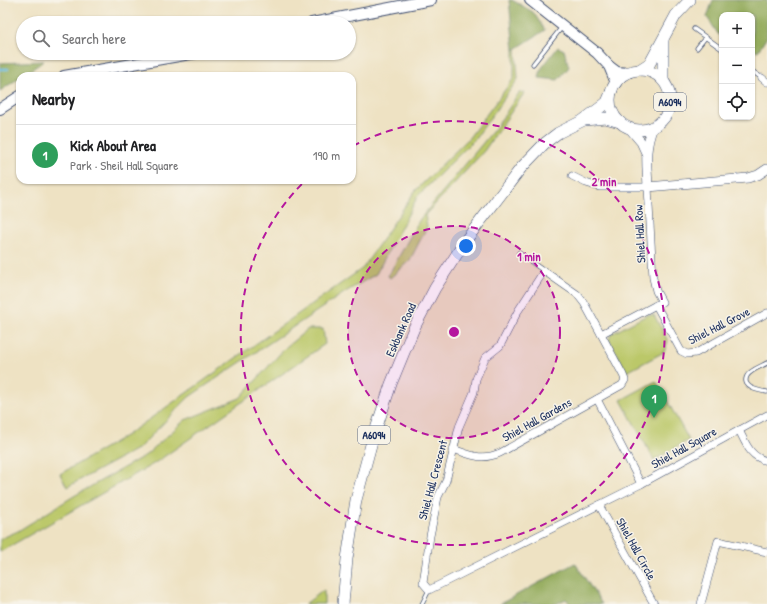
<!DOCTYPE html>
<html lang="en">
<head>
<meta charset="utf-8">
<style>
	:root { --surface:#fff; --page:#f2f2f2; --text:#202124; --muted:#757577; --line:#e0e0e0; --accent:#0b8043 }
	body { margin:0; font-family:"Patrick Hand",sans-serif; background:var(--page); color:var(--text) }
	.controls { position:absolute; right:12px; top:12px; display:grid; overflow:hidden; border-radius:8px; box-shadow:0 1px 3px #0004 }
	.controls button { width:36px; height:36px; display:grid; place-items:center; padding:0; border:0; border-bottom:1px solid var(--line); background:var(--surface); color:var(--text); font:20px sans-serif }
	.you { position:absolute; left:466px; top:246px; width:14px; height:14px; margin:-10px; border:3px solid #fff; border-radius:50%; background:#1a73e8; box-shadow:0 0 0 6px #1a73e833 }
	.badge { display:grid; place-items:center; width:26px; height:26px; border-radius:50%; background:var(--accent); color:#fff; font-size:13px; font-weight:700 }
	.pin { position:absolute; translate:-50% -33px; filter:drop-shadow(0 1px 2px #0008) }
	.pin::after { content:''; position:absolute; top:21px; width:14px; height:12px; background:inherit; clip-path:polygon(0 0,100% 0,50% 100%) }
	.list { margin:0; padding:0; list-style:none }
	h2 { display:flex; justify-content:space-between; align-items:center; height:52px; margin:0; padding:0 16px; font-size:17px }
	h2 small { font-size:13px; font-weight:400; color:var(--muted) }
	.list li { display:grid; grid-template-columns:26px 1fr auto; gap:12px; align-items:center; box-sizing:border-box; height:60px; padding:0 16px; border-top:1px solid var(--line) }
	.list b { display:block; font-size:15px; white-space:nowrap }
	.list p { margin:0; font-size:13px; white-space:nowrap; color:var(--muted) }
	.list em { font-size:13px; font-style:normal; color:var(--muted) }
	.icon { flex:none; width:22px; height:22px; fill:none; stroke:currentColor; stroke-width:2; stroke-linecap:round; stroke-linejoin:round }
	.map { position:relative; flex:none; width:767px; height:604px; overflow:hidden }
	.search { position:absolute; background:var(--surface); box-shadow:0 1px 3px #0004; left:16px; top:16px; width:340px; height:44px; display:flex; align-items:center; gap:10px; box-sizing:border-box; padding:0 14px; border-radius:22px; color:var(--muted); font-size:15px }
	.panel { position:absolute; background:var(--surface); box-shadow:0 1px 3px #0004; left:16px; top:72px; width:340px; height:112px; border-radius:12px }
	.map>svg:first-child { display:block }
	.green { fill:#bbc869; stroke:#6b7c64 }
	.forest { fill:#94ac5d; stroke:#586e5e }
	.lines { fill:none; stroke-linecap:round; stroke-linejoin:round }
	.stream { stroke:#64bce1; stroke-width:2.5 }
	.service-casing { stroke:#3b4a6d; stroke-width:5 }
	.minor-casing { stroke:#3b4a6d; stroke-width:8 }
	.tertiary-casing { stroke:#3b4a6d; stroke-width:10 }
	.secondary-casing { stroke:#3b4a6d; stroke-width:12 }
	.primary-casing { stroke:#3b4a6d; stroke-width:12 }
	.service { stroke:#fff; stroke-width:3.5 }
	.minor { stroke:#fff; stroke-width:7 }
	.tertiary { stroke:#fff; stroke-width:9 }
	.secondary { stroke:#fff; stroke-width:10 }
	.primary { stroke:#fff; stroke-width:11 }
	.ring { fill:none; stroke:#b5179e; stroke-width:2; stroke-dasharray:7 5 }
	.labels { text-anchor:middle; stroke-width:3; stroke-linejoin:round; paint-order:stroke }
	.shield { fill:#f7f3e8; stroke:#5d6a87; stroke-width:1 }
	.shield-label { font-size:11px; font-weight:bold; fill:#1b2f5e }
	.street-label { font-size:12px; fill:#1b2f5e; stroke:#f7f3e8 }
	.centre { fill:#b5179e; stroke:#f7f3e8; stroke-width:2 }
	.ring-label { font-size:12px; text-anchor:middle; font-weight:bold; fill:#b5179e; stroke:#f7f3e8; stroke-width:3; stroke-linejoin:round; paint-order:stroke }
</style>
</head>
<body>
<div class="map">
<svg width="767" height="604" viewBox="0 0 767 604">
	<rect width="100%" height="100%" fill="#f7f3e8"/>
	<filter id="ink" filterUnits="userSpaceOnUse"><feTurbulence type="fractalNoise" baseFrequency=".025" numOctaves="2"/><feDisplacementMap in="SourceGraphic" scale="8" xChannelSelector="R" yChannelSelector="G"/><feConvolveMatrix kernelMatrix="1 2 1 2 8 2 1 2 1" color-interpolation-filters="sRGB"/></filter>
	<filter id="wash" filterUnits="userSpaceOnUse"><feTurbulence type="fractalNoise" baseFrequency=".012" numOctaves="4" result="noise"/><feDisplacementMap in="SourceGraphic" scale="16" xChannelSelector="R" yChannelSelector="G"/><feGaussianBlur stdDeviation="0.9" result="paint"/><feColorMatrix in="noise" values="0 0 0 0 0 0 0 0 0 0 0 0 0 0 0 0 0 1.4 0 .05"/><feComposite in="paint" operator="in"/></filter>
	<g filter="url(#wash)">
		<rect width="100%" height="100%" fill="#eee2c3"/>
		<!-- green -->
		<g class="green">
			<path d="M516,49L518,79L475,139L418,196L376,274L347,291L189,397L139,448L67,487L60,474L127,435L363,268L415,191L468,139L514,78V50Z"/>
			<path d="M525,92L484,151L425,215L427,227L410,260L390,278L388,276L420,219L497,126L519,93Z"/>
			<path d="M647,315H654L668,341L664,352L627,372L609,340L611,334Z"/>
			<path d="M308,329H323L325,344L155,463L0,552V539L18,531L74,496L146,455L185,420L240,398L286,347Z"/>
			<path d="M656,381L689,440L654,460L621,400Z"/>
			<path d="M324,590V604H305Z"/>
		</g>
		<!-- forest -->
		<g class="forest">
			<path d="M509,0H512L533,12L545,30L514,50Z"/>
			<path d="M713,0H767V37L758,51L752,49V15H722V36L718,34L707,17Z"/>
			<path d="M558,47L564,50L569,67L558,80L539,78L541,69Z"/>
			<path d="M44,61L0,91V63Z"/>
			<path d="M575,563L602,604H570L566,599L556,604H500Z"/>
		</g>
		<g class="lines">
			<!-- stream -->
			<path class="stream" d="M0,69H8"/>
		</g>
	</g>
	<g filter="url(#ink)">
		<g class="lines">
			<!-- service casing -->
			<g class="service-casing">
				<g id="service">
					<path d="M694,29L722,49"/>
					<path d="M697,48L705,38"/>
					<path d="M533,64L562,27"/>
					<path d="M752,71L762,78"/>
					<path d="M519,253L544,271"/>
					<path d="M767,363C762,366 750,370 747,376C741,388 760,391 767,392"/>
					<path d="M422,604L429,590"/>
				</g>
			</g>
			<!-- minor casing -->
			<g class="minor-casing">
				<g id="minor">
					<path d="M762,78L767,82"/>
					<path d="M572,176L586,183L599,187H648L653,278L656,291L662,302L656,305"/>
					<path d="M601,334L584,303L577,294L544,271L518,311L500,346L485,358L476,379L474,392L459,427L446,481L438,497L430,536L423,583L429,590L641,484L767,415"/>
					<path d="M597,399L641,484"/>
					<path d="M739,430C746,444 750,457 767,461"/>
					<path d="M453,449C471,455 481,461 500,453L622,385L625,380L623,375L601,334L656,305L681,351L687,354L696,353L767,313"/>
					<path d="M599,505L654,604"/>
					<path d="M701,604L718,541L767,552"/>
				</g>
			</g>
			<!-- tertiary casing -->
			<g class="tertiary-casing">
				<g id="tertiary">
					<path d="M653,127C644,150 647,163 648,187L748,178L758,175L767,169"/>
					<path d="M630,129L641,142L646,153"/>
				</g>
			</g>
			<!-- secondary casing -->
			<g class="secondary-casing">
				<g id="secondary">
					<path d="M530,0L597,53L609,66L616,83"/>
					<path d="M312,23L431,0"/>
					<path d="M609,66L617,72L628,73"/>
					<path d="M64,76L196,53"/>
					<path d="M0,109L20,96"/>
				</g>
			</g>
			<!-- primary casing -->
			<g class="primary-casing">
				<g id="primary">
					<path d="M639,70L650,63L676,15L690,0"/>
					<circle cx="640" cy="100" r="30"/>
					<path d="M663,79V41"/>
					<path d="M585,120L605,118L620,122"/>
					<path d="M343,604L347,559L356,500L372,441L391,384L414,328L435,288L466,240L521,168L545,143L558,133L582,121L601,107L607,102L612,90"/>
				</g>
			</g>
			<!-- service -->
			<use href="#service" class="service"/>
			<!-- minor -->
			<use href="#minor" class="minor"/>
			<!-- tertiary -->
			<use href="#tertiary" class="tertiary"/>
			<!-- secondary -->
			<use href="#secondary" class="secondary"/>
			<!-- primary -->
			<use href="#primary" class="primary"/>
		</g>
	</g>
	<!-- distance rings -->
	<circle cx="454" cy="332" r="106" fill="#b5179e" fill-opacity=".12"/>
	<g class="ring">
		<circle cx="454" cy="332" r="106"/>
		<path d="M353 146A212 212 0 1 1 305 181"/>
	</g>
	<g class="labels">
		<!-- shield labels -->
		<g class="shield">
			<rect x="654" y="93" width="32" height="18" rx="3"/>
			<rect x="358" y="426" width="32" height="18" rx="3"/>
		</g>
		<g class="shield-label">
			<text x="670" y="106">A6094</text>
			<text x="374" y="439">A6094</text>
		</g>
		<!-- street labels -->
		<g class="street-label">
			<text transform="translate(640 234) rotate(-93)" y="4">Shiel Hall Row</text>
			<text transform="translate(719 326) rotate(-27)" y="4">Shiel Hall Grove</text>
			<text transform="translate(401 330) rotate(-66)" y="4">Eskbank Road</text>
			<text transform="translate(537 420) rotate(-29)" y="4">Shiel Hall Gardens</text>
			<text transform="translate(684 448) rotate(-29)" y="4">Shiel Hall Square</text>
			<text transform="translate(433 480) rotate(-75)" y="4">Shiel Hall Crescent</text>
			<text transform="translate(636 549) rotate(61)" y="4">Shiel Hall Circle</text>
		</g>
	</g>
	<circle cx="454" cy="332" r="6" class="centre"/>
	<g class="ring-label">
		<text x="604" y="186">2 min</text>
		<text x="529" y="261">1 min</text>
	</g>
</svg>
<div class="controls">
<button>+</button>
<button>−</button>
<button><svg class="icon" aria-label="locate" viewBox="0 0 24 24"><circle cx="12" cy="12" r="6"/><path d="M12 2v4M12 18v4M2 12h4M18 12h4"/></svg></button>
</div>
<div class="you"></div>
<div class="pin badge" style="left:654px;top:418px;background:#2e9e5b">1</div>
<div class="search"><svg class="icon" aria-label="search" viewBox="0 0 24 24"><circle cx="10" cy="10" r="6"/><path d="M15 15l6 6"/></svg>Search here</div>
<section class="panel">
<h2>Nearby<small></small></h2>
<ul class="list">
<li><span class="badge" style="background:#2e9e5b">1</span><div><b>Kick About Area</b><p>Park · Sheil Hall Square</p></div><em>190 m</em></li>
</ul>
</section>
</div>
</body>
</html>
